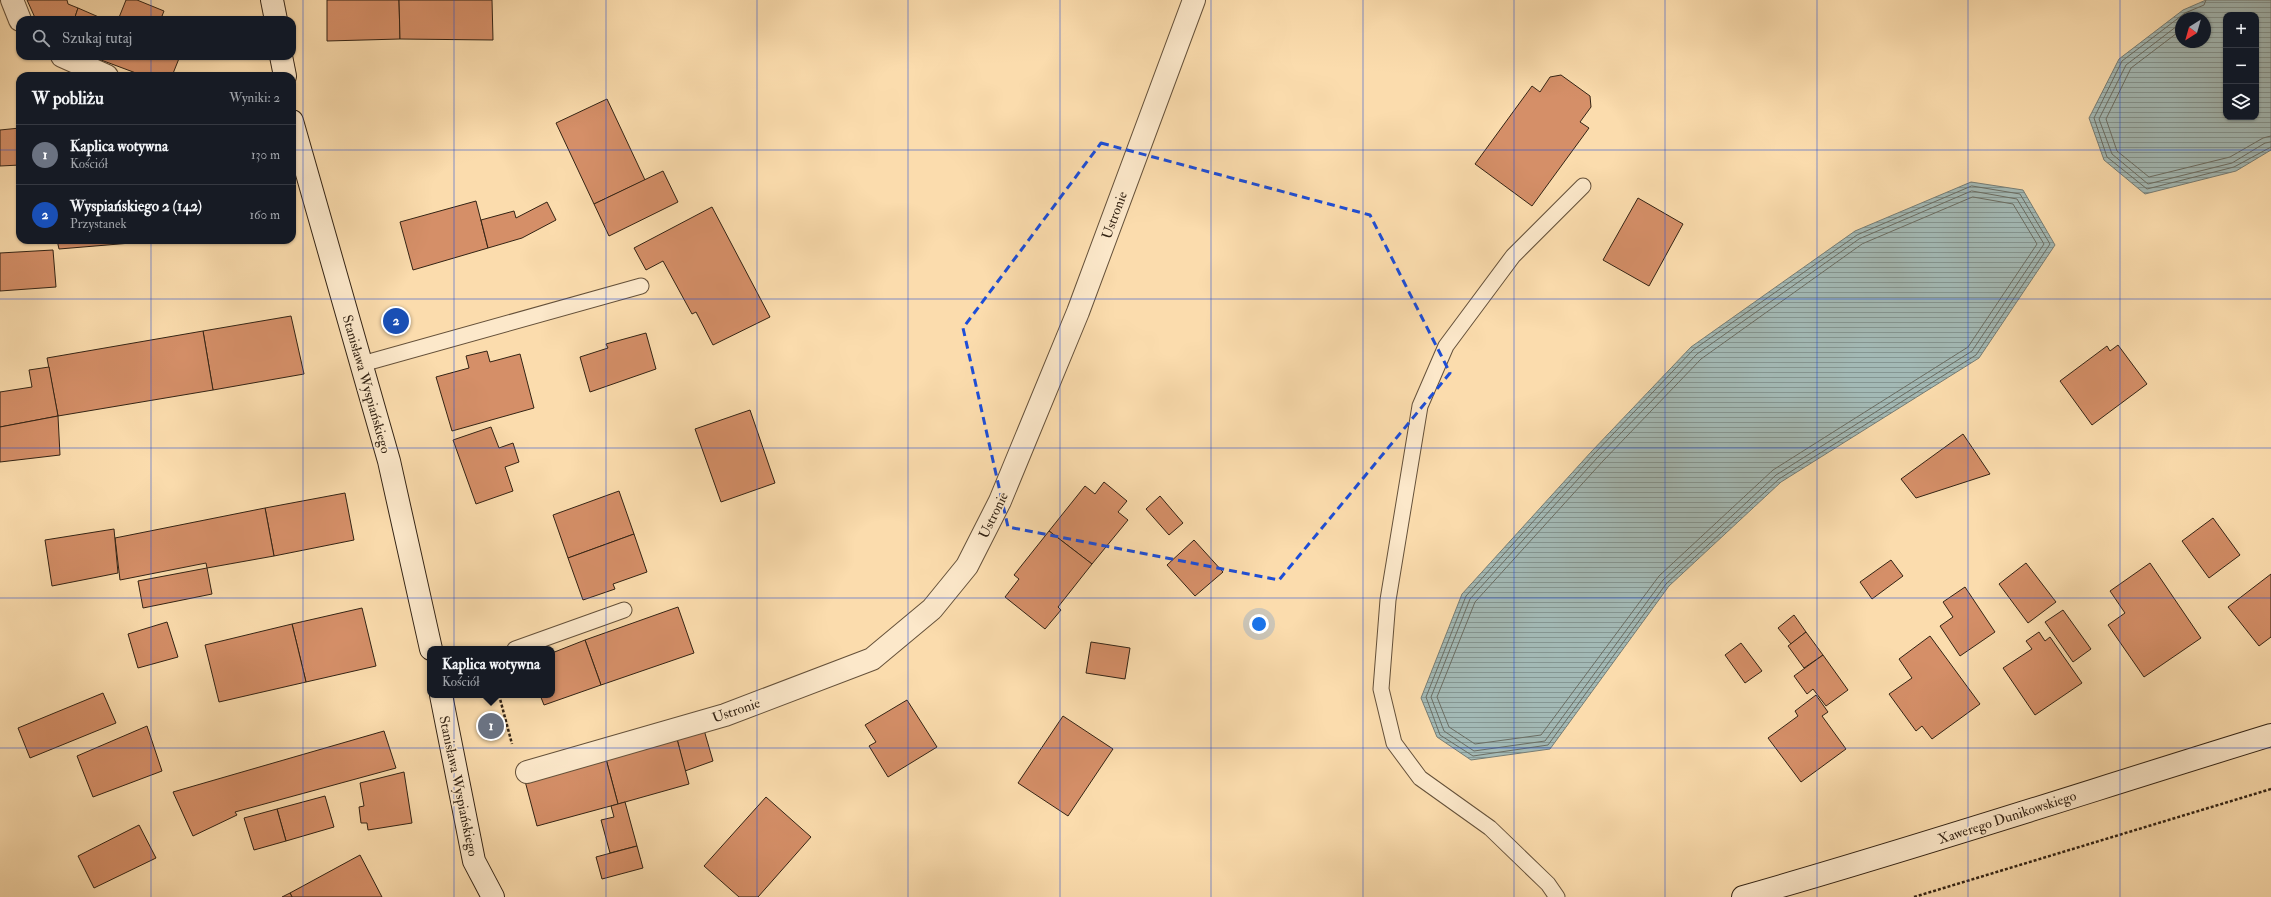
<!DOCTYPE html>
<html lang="pl">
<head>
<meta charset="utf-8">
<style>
	:root { --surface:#171b24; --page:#242831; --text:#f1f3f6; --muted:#9ea1a6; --line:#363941; --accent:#7c3aed }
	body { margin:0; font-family:"IM FELL Double Pica",serif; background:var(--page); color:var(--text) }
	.controls { position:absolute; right:12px; top:12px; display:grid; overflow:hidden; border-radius:8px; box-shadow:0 1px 3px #0004 }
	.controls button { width:36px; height:36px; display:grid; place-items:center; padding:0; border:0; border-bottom:1px solid var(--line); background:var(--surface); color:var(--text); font:20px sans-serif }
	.compass { position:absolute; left:2175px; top:12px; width:36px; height:36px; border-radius:50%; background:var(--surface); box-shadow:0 1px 3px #0004; rotate:217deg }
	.you { position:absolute; left:1259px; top:624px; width:14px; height:14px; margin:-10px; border:3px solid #fff; border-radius:50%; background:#1a73e8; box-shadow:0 0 0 6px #1a73e833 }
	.badge { display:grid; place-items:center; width:26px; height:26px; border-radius:50%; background:var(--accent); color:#fff; font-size:13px; font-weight:700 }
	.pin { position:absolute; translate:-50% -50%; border:2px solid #fff; box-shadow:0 1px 4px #0006 }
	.popup { position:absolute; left:427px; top:646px; width:128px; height:52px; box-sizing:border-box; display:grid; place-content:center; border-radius:8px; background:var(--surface); filter:drop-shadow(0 1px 3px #0005); font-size:13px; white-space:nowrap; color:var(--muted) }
	.popup b { font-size:15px; color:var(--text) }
	.popup::after { content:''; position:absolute; left:50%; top:100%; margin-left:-8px; border:8px solid transparent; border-top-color:var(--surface) }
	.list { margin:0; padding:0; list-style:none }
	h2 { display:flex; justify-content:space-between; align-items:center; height:52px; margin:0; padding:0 16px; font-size:17px }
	h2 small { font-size:13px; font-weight:400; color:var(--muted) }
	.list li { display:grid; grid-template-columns:26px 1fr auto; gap:12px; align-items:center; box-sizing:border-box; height:60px; padding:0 16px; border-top:1px solid var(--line) }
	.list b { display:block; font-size:15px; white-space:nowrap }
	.list p { margin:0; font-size:13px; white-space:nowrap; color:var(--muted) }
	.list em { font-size:13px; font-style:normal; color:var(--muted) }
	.icon { flex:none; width:22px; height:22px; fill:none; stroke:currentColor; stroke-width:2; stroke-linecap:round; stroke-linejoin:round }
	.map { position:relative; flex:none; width:2271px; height:897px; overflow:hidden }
	.search { position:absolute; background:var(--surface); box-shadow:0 1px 3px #0004; left:16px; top:16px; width:280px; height:44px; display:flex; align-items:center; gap:10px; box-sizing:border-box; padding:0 14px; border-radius:12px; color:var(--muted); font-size:15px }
	.panel { position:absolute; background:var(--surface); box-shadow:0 1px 3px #0004; left:16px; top:72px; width:280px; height:172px; border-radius:12px }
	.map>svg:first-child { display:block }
	.water { fill:url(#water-rules); stroke:#767d75; fill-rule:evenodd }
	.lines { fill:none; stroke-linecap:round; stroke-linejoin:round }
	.shore { stroke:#6b6e64; stroke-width:1 }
	.building { fill:#d58f68; stroke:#332314 }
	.service-casing { stroke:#65513a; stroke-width:17 }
	.minor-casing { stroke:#65513a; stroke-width:24 }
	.secondary-casing { stroke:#332314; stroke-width:24 }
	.path { stroke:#332314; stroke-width:2.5; stroke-dasharray:3 2; stroke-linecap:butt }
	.service { stroke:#fce8ca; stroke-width:15 }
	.minor { stroke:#fce8ca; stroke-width:22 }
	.secondary { stroke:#fce8ca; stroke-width:22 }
	.marked { fill:none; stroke:#1d4ed8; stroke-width:3; stroke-dasharray:8 5; stroke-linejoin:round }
	.grid { fill:none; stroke:#1d4ed8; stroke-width:1; stroke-opacity:0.55 }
	.labels { text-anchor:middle; stroke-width:3.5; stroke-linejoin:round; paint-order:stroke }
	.street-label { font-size:14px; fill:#332314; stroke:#fce8ca }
</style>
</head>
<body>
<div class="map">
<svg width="2271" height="897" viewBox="0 0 2271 897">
	<defs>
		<pattern id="water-rules" width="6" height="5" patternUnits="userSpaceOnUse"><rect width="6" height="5" fill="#a3b9b5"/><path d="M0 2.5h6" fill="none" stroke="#859692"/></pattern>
	</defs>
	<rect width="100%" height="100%" fill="#fbdcad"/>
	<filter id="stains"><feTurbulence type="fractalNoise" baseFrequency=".005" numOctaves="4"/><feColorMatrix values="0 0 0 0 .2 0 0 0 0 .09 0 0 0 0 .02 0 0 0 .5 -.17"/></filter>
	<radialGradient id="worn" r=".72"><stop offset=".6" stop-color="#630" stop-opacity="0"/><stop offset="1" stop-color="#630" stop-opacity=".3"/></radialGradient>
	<!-- water -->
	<g class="water">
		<path d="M2206,0H2271V150L2236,171L2145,194L2104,160L2089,118L2119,59L2183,10ZM2226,15H2256V117H2226ZM2181,18H2205V42H2181Z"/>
		<path d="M1971,182L2023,190L2055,245L1979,358L1781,482L1669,586L1550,749L1471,760L1437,737L1421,698L1462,594L1591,452L1691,347L1855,231Z"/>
	</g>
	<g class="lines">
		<!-- shore -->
		<g class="shore">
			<path d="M2206,0L2204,5L2185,13L2122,61L2094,118L2107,157L2147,189L2234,167L2271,147"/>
			<path d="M2181,23L2126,65L2099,119L2112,154L2148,184L2232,163L2265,143L2271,142"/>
			<path d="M2181,30L2131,68L2106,119L2117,151L2149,177L2230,157L2263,138L2271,136"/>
			<path d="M1972,186L2020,194L2050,244L1976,355L1779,479L1666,584L1548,745L1473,756L1440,735L1426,697L1466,596L1594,454L1693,350L1857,235Z"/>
			<path d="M1972,191L2017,199L2044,244L1972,351L1776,475L1663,580L1545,741L1474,751L1444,731L1431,697L1470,599L1597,458L1697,354L1859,239Z"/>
			<path d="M1973,197L2013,204L2037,244L1968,347L1773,470L1659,576L1541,735L1475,744L1449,727L1437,697L1475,602L1602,462L1701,359L1862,244Z"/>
		</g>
	</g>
	<!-- building -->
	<g class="building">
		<path d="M27,0H67L68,4L78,8L74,20H36Z"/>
		<path d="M126,0H137L164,11L162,16L171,20H118Z"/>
		<path d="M327,0H399L400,39L327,41Z"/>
		<path d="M399,0H492L493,40L400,39Z"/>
		<path d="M78,8L101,18L100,20H74Z"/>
		<path d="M103,56H180L172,76H144L101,60Z"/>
		<path d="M1561,75L1590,96L1591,107L1580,122L1589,128L1532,206L1475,164L1532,86L1540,92L1550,77Z"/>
		<path d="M607,99L645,180L594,204L556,123Z"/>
		<path d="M20,128V165L0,166V130Z"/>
		<path d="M663,171L678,202L609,236L594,204Z"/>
		<path d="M1638,198L1683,224L1649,286L1603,260Z"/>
		<path d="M476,201L488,248L413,270L400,222Z"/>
		<path d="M547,202L556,220L522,238L488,248L481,220L514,211L516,218Z"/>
		<path d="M712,207L770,317L713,345L696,312L692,314L663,261L646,270L634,248Z"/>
		<path d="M57,240H167L59,249Z"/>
		<path d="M53,250L56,287L0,291V253Z"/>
		<path d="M291,316L304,374L213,390L203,331Z"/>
		<path d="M203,331L213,390L58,416L47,358Z"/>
		<path d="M646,333L656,369L590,392L580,357L608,348L606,344Z"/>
		<path d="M2118,345L2147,384L2092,425L2060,381L2107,346L2110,351Z"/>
		<path d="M487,351L490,362L520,354L534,408L452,431L436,377L469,368L466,356Z"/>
		<path d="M49,367L58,416L0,427V392L32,387L29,370Z"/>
		<path d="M750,410L775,483L721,502L695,429Z"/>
		<path d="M58,416L60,455L0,462V427Z"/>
		<path d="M491,427L499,448L513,443L519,462L505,467L513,491L476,504L453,440Z"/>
		<path d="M1963,434L1990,474L1916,498L1901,479Z"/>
		<path d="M1104,482L1127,501L1118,512L1128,520L1092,564L1049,531L1085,486L1095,494Z"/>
		<path d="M619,491L634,534L568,558L553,515Z"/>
		<path d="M345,493L354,540L274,556L265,508Z"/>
		<path d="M1160,496L1183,523L1169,535L1146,509Z"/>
		<path d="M265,508L274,556L207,568L206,563L120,580L115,538Z"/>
		<path d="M2213,518L2240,555L2209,578L2182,541Z"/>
		<path d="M114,529L118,573L52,586L45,540Z"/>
		<path d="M1049,531L1092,564L1058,607L1061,610L1045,629L1005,597L1019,579L1014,575Z"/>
		<path d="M634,534L647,572L613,584L615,589L583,600L568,558Z"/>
		<path d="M1194,540L1223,572L1195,596L1167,565Z"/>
		<path d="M1891,560L1903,576L1872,599L1860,582Z"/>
		<path d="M2026,563L2056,602L2028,623L1999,584Z"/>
		<path d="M2150,563L2201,638L2144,677L2108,625L2125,613L2110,591Z"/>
		<path d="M207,568L212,594L143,608L138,581Z"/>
		<path d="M2271,574V637L2259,646L2228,607Z"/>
		<path d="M1965,587L1995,632L1960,656L1940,626L1953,617L1943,602Z"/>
		<path d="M678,607L694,653L601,685L585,640Z"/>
		<path d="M362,608L376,666L306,682L292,624Z"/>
		<path d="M2063,610L2091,649L2073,662L2045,622Z"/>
		<path d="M1794,615L1806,632L1791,644L1778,628Z"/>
		<path d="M167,622L178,657L138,668L128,634Z"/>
		<path d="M292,624L306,682L219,702L205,645Z"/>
		<path d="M1806,632L1823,655L1804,668L1788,646Z"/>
		<path d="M2039,632L2045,641L2050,637L2082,683L2035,715L2003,668L2032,649L2026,641Z"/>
		<path d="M1930,636L1980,704L1932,739L1922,726L1916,731L1889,694L1912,678L1899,659Z"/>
		<path d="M585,640L601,685L544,705L540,695H552V653Z"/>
		<path d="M1091,642L1130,648L1125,679L1086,673Z"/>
		<path d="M1741,643L1762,671L1745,683L1725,655Z"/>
		<path d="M1823,655L1848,690L1826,706L1813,689L1807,694L1794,676Z"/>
		<path d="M103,693L116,723L30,758L18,728Z"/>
		<path d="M1816,695L1828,712L1822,716L1846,749L1801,782L1768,738L1798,716L1795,711Z"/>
		<path d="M907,700L937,747L888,777L869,746L876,742L865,725Z"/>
		<path d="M496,713L503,734L486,739L479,719Z"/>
		<path d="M1063,716L1113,749L1068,816L1018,783Z"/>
		<path d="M147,726L162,771L93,797L77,756Z"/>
		<path d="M704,730L713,761L685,771L677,739Z"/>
		<path d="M384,731L396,768L235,812L237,815L193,836L173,792Z"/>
		<path d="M677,739L689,784L618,804L606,759Z"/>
		<path d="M606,759L618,804L537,826L525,781Z"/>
		<path d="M404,772L412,823L368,830L367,823H361L359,807L364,806L360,783Z"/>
		<path d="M325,796L334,827L286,841L277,809Z"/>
		<path d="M766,797L811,837L758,897H739L704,866Z"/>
		<path d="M625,802L637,846L610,853L601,820L614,817L611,806Z"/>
		<path d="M277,809L286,841L254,850L244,818Z"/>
		<path d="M139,825L156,858L94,888L78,856Z"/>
		<path d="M637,846L643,868L602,879L596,857Z"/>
		<path d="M360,855L382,897H292L290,893Z"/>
		<path d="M290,893L292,897H282Z"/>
	</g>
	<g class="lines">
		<!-- service casing -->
		<g class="service-casing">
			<g id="service">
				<path d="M362,364L641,286"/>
				<path d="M515,649L624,610"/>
				<path d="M1557,897L1548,884L1490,828L1420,778L1394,743L1381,689L1388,600L1420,406L1446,346L1513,256L1583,186"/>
			</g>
		</g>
		<!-- minor casing -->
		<g class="minor-casing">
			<g id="minor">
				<path d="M12,0L20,20"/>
				<path d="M62,56L107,76"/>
				<path d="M527,772L725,715L872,659L932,609L967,566L1000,501L1078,312L1194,0"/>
			</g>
		</g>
		<!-- secondary casing -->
		<g class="secondary-casing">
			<g id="secondary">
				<path d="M272,0L276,20"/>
				<path d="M281,56L285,76"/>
				<path d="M292,121L389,461L431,649"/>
				<path d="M441,695L474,861L493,897"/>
				<path d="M1743,897C1920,847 2095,789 2271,735"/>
			</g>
		</g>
		<!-- path -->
		<g class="path">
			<path d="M499,695L512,744"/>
			<path d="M1914,897L2271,789"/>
		</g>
		<!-- service -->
		<use href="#service" class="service"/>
		<!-- minor -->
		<use href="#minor" class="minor"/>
		<!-- secondary -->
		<use href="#secondary" class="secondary"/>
	</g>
	<!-- marked area -->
	<path class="marked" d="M1101,143L1370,215L1450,373L1279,580L1008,527L963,328Z"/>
	<!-- grid -->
	<path class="grid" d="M151,0V20M303,0V897M454,0V897M606,0V897M757,0V897M908,0V897M1060,0V897M1211,0V897M1363,0V897M1514,0V897M1665,0V897M1817,0V897M1968,0V897M2120,0V897M151,56V76M0,150H20M292,150H2271M151,240V897M0,299H2271M0,448H2271M0,598H2271M0,748H2271"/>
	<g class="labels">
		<!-- street labels -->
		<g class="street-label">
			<text transform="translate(1114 215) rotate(-70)" y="5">Ustronie</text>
			<text transform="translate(367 384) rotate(74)" y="5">Stanisława Wyspiańskiego</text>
			<text transform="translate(993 515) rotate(-64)" y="5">Ustronie</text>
			<text transform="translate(736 710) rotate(-19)" y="5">Ustronie</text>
			<text transform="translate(459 786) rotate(78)" y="5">Stanisława Wyspiańskiego</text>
			<text transform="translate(2007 817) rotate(-18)" y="5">Xawerego Dunikowskiego</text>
		</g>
	</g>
	<rect width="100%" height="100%" filter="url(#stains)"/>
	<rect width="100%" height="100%" fill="url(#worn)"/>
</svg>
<div class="controls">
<button>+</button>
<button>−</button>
<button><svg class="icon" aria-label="layers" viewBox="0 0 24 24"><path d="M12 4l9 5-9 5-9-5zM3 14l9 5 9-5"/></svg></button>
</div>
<svg class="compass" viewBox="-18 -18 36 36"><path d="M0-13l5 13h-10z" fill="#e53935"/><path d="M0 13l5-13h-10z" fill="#9ea1a6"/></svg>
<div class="you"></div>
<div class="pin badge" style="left:491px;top:726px;background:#6b7280">1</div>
<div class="popup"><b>Kaplica wotywna</b>Kościół</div>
<div class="pin badge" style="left:396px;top:321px;background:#1a4fb4">2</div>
<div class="search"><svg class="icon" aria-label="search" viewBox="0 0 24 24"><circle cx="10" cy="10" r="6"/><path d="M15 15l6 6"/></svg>Szukaj tutaj</div>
<section class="panel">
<h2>W pobliżu<small>Wyniki: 2</small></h2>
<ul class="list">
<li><span class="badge" style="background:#6b7280">1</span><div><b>Kaplica wotywna</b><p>Kościół</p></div><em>130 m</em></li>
<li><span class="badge" style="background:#1a4fb4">2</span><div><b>Wyspiańskiego 2 (142)</b><p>Przystanek</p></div><em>160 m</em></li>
</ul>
</section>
</div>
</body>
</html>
